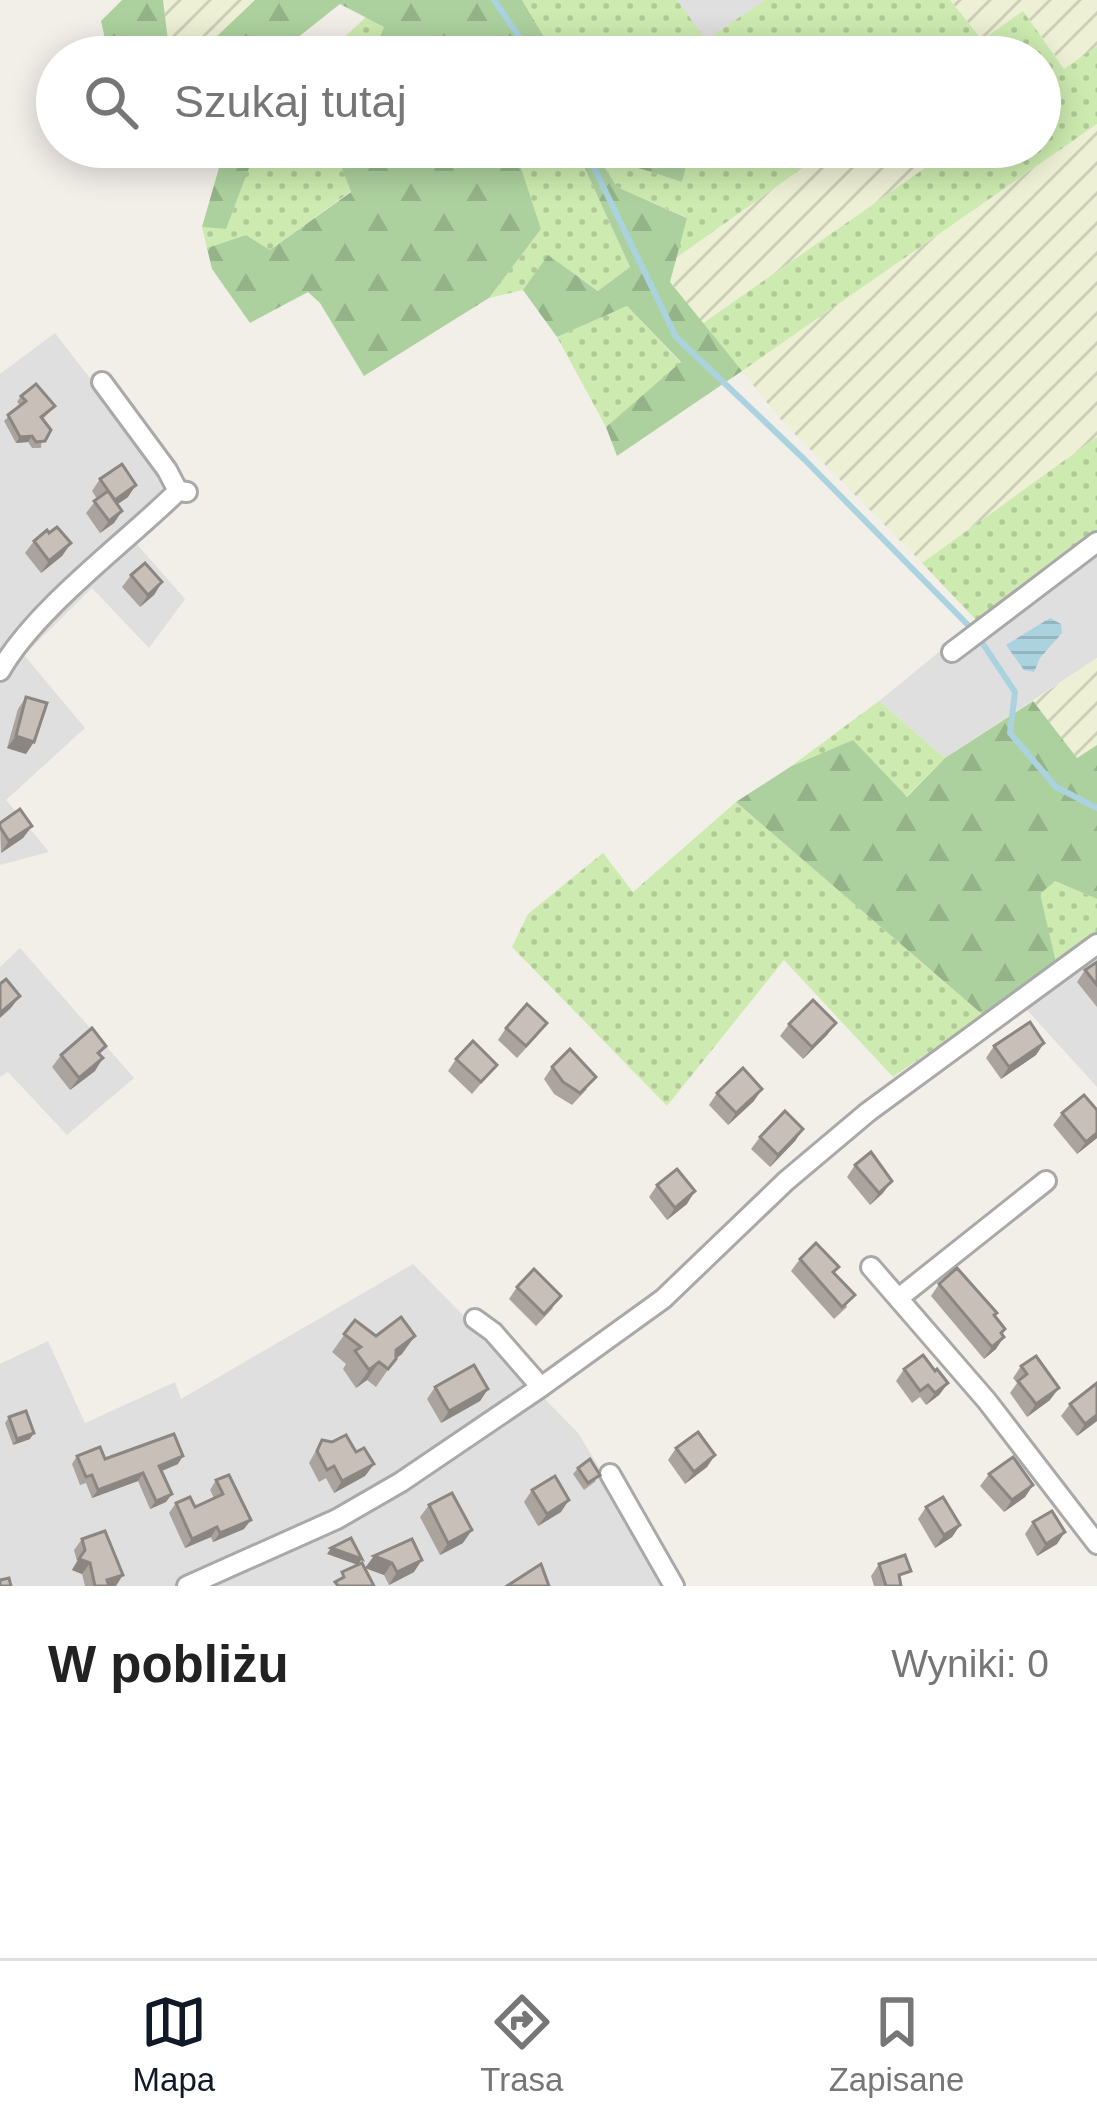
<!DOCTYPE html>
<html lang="pl">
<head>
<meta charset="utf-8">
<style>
	:root { --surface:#fff; --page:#f6f6f6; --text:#222; --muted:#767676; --line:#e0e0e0; --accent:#111827 }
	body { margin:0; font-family:Helvetica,sans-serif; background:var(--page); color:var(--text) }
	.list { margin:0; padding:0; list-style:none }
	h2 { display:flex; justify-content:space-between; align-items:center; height:156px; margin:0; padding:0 48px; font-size:51px }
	h2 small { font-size:39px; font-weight:400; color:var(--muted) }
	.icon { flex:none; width:66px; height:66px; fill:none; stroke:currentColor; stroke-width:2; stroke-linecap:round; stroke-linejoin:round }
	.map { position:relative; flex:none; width:1097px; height:1586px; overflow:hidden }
	.search { position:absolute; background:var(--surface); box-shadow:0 6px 30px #0003; left:36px; right:36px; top:36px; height:132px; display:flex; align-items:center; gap:30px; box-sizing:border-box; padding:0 42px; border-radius:66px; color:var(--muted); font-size:45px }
	.sheet { height:372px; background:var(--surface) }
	nav { display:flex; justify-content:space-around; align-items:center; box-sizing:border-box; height:168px; border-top:3px solid var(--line); background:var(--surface); font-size:33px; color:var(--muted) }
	nav a { display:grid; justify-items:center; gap:6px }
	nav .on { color:var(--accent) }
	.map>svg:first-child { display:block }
	.residential { fill:#e0dfdf }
	.farmland { fill:url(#farmland-furrows) }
	.grass { fill:url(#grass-dots) }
	.forest { fill:url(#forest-firs) }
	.water { fill:url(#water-rules) }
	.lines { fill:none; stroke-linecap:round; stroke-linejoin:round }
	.stream { stroke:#aad3df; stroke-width:6 }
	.minor-casing { stroke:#a9a9a9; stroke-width:24 }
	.minor { stroke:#fff; stroke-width:18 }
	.wall { fill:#aba49e }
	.shaded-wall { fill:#8b8681 }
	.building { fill:#c7bfb8; stroke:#8b8681; stroke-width:3 }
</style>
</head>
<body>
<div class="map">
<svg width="1097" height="1586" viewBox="0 0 1097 1586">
	<defs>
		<pattern id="farmland-furrows" width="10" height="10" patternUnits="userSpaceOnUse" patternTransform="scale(3)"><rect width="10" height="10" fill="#eef0d5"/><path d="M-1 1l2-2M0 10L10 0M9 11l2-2" fill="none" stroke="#ccceb7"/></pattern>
		<pattern id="grass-dots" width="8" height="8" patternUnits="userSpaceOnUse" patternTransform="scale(3)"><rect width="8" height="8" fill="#cdebb0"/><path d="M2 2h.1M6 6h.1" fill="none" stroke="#b0c997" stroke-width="1.8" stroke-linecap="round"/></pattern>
		<pattern id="forest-firs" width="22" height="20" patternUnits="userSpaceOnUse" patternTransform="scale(3)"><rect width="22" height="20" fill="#add19e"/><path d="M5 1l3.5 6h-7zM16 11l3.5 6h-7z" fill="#95b388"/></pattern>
		<pattern id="water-rules" width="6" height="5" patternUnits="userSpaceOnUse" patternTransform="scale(3)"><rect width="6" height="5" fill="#aad3df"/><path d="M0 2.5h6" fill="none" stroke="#92b5bf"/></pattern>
	</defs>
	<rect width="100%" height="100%" fill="#f2efe9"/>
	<!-- residential -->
	<g class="residential">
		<path d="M677,0H765L705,41Z"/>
		<path d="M55,333L175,488L127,533L185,599L149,648L92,588L24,655L85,728L6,800L49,852L0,865V374Z"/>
		<path d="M1097,536V658L945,758L879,701L977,621Z"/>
		<path d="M20,948L134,1078L67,1135L8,1072L0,1077V967Z"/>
		<path d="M1097,955V1087L1027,1010Z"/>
		<path d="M413,1264L578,1433L632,1521L664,1586H0V1364L48,1341L85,1423L175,1382L181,1399Z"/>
	</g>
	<!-- farmland -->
	<g class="farmland">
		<path d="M163,0H255L195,57H170Z"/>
		<path d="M950,0H1097V46L1065,69L1024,12L982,40Z"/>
		<path d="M1097,124V437L922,563L781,420L742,371Z"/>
		<path d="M832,147H955L702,324L670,281L676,258Z"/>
		<path d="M1097,658V745L1077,758L1033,701Z"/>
	</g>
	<!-- grass -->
	<g class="grass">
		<path d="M522,0H677L706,40L765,0H950L982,40L1023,11L1064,69L1097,46V124L742,371L702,324L955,147H1040V57H556Z"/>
		<path d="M366,17L385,27L372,56L337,44Z"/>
		<path d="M257,147H334L351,191L270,250L246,235L207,248L202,227L226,228Z"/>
		<path d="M513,147H575L630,267L599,291L548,256L523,290L489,298L541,229Z"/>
		<path d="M592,147H601L632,166L682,182L691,147H832L676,258L686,217L617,187Z"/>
		<path d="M627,306L681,363L606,427L557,337Z"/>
		<path d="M1097,437V535L977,621L922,563Z"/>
		<path d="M879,701L945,758L906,797L790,767Z"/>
		<path d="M736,802L983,1015L893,1077L784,960L667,1106L512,947L528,914L603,853L633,892Z"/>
		<path d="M1055,881L1097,899V932L1056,962L1039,894Z"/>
	</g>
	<!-- forest -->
	<g class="forest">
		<path d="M122,0H163L170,57H109L101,21Z"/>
		<path d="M255,0H522L556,57H316L337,44L373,55L384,27L340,4L273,57H195Z"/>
		<path d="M225,147H257L226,229L202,227Z"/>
		<path d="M334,147H514L541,229L489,298L364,376L320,303L308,292L250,323L212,269L207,248L246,235L270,250L351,192Z"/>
		<path d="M575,147H592L617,187L687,218L670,282L742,371L617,456L606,427L681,362L627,306L557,337L523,290L548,255L598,291L630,267Z"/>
		<path d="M601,147H691L682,182L632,166Z"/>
		<path d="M1033,701L1077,758L1097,745V899L1055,881L1040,894L1056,962L983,1015L736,802L790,767L853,740L907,797L945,758Z"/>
	</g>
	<!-- water -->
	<path class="water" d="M1050,618L1061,624L1062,633L1040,658L1034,672L1024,670L1006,645Z"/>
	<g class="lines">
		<!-- stream -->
		<g class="stream">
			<path d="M494,0L533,57"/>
			<path d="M584,147L676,337L805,460L968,625"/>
			<path d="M979,638L1015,692L1010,733L1056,787L1097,808"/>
		</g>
		<!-- minor casing -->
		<g class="minor-casing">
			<g id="minor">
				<path d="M102,382L167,470L178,491"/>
				<path d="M952,652L1097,542"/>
				<path d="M0,671C36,608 124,544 178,491L187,492"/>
				<path d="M871,1267L987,1401L1097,1544"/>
				<path d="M900,1297L1046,1181"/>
				<path d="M475,1319L493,1332L541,1387"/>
				<path d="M610,1474L674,1586"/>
				<path d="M187,1586L337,1519L401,1482L541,1387L663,1299L786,1181L868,1112L1097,944"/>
			</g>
		</g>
		<!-- minor -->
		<use href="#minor" class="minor"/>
	</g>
	<!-- wall -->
	<g class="wall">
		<path d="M21,396L55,406L43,419L41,448H32L28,442L16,443L4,421L20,405L17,402Z"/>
		<path d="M100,479L128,497L118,504L122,511L114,523L100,533L86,513L97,499L92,491Z"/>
		<path d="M49,533L71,543L62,556L41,573L25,553L34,541Z"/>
		<path d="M131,575L162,582L154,595L140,607L122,587Z"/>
		<path d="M26,697V754L7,748L18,709Z"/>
		<path d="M0,823L32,826L23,838L1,853Z"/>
		<path d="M1097,962V1007L1077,982L1085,970Z"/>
		<path d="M836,1023L827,1035L803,1059L780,1036L789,1024Z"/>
		<path d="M506,1028L538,1035L517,1058L498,1040Z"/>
		<path d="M1044,1043L1036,1055L1001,1079L986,1058L994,1046Z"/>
		<path d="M61,1055H100L95,1071L70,1090L52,1067Z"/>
		<path d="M456,1059L497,1065L472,1094L448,1071Z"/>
		<path d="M552,1067L587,1089L572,1105L554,1094L544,1079Z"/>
		<path d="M717,1093L754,1101L728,1125L709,1105Z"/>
		<path d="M1097,1110V1138L1077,1154L1053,1125L1062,1113Z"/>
		<path d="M803,1129L795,1141L770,1167L751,1149L760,1137Z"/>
		<path d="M855,1165L883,1193L870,1205L847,1177Z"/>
		<path d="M657,1185L687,1204L667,1220L649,1197Z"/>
		<path d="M800,1259L834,1273L847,1307L834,1319L791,1271Z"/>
		<path d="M939,1284L997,1313L995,1316L1002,1334L996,1349L984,1359L931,1296Z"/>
		<path d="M517,1287L553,1308L536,1326L509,1299Z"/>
		<path d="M355,1320L402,1354L396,1358L376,1387L367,1380L356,1388L343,1369L346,1364L332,1352Z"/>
		<path d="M1021,1366L1050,1400L1027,1417L1010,1393L1017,1383L1013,1378Z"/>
		<path d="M904,1369L935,1371L948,1383L939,1395L926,1405L920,1397L912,1403L896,1381Z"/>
		<path d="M1097,1383V1421L1077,1436L1061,1416L1070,1404Z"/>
		<path d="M435,1387L488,1389L480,1401L441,1423L427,1399Z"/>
		<path d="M9,1417L30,1439L13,1445L5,1423Z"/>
		<path d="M322,1440L356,1452L374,1464L365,1476L334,1493L326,1478L319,1482L309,1463Z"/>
		<path d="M676,1448L715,1455L707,1467L685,1484L668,1460Z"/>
		<path d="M77,1456L105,1459L178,1464L162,1471L166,1502L150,1509L138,1481L92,1498L86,1483L80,1485L72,1464Z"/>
		<path d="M578,1468L596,1481L584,1490L573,1474Z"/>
		<path d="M989,1474L1033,1485L1025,1497L1004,1512L980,1486Z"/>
		<path d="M216,1480L244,1529L213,1542L211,1537L185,1548L169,1513L176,1503L195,1507L214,1498L210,1490Z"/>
		<path d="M532,1490L561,1512L538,1526L524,1502Z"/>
		<path d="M429,1505L463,1543L440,1555L420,1517Z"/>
		<path d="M926,1507L960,1525L952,1537L935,1548L918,1519Z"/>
		<path d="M1033,1522L1057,1544L1037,1556L1025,1534Z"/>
		<path d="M82,1539L116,1586H85L82,1574L72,1570L77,1561L74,1550Z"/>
		<path d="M374,1556L414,1572L389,1585L384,1575L365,1568Z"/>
		<path d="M879,1564L902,1583L901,1586H874L871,1576Z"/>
	</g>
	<!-- shaded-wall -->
	<g class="shaded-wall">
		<path d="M32,436L28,442L16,443L20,437Z"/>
		<path d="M136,485L128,497L106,512L115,500Z"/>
		<path d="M122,511L114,523L100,533L109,521Z"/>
		<path d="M71,543L62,556L41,573L49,561Z"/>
		<path d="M162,582L154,595L140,607L148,595Z"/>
		<path d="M16,736L34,742L26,754L7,748Z"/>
		<path d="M32,826L23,838L1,853L9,841Z"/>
		<path d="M20,996L11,1008L0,1018V1013Z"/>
		<path d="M836,1023L827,1035L803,1059L812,1047Z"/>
		<path d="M1044,1043L1036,1055L1001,1079L1009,1067Z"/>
		<path d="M103,1058L95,1071L70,1090L79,1078Z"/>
		<path d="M762,1089L754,1101L728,1125L736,1113Z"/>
		<path d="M803,1129L795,1141L770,1167L778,1155Z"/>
		<path d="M1097,1133V1138L1077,1154L1086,1142Z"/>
		<path d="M892,1181L883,1193L870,1205L879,1193Z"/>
		<path d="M695,1191L687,1204L667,1220L675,1208Z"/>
		<path d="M415,1336L402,1354L383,1368L396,1350Z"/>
		<path d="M1004,1337L996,1349L984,1359L992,1347Z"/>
		<path d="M379,1362L367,1380L356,1388L369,1370Z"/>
		<path d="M948,1383L939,1395L926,1405L935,1393Z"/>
		<path d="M1059,1388L1050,1400L1027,1417L1036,1404Z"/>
		<path d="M488,1389L480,1401L441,1423L449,1411Z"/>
		<path d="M1097,1415V1421L1077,1436L1085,1424Z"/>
		<path d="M34,1433L30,1439L13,1445L17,1439Z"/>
		<path d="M715,1455L707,1467L685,1484L694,1472Z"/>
		<path d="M183,1456L178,1464L154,1474L159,1466Z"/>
		<path d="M374,1464L365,1476L334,1493L342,1481Z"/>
		<path d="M143,1473L138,1481L92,1498L98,1490Z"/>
		<path d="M1033,1485L1025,1497L1004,1512L1012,1500Z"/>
		<path d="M172,1494L166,1502L150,1509L156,1501Z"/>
		<path d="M569,1500L561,1512L538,1526L547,1514Z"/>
		<path d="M251,1520L244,1529L213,1542L220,1533Z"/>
		<path d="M960,1525L952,1537L935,1548L944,1535Z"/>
		<path d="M217,1527L211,1537L185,1548L192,1539Z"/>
		<path d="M472,1530L463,1543L440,1555L448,1543Z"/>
		<path d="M1065,1532L1057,1544L1037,1556L1046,1544Z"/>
		<path d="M331,1548L362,1559L358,1565L327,1554Z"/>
		<path d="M374,1556L392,1563L384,1575L365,1568Z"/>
		<path d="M79,1559L90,1563L82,1574L72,1570Z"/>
		<path d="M422,1560L414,1572L389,1585L397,1572Z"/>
		<path d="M123,1575L116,1586H103L107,1580Z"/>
	</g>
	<!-- building -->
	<g class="building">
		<path d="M36,384L55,406L41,417L51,430L45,441L36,442L32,436L20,437L8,415L26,401L21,396Z"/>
		<path d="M122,464L136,485L115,500L100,479Z"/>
		<path d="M108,491L122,511L109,521L94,501Z"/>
		<path d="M57,527L71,543L49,561L34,541L47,530L49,533Z"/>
		<path d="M145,563L162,582L148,595L131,575Z"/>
		<path d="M26,697L47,703L34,742L16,736Z"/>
		<path d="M20,809L32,826L9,841L0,827V823Z"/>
		<path d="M1097,962V985L1085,970Z"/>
		<path d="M6,979L20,996L0,1013V984Z"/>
		<path d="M813,1000L836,1023L812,1047L789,1024Z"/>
		<path d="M527,1004L547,1023L526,1046L506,1028Z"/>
		<path d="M1030,1022L1044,1043L1009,1067L994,1046Z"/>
		<path d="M92,1028L106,1046L98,1053L103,1058L79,1078L61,1055Z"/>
		<path d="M473,1041L497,1065L481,1082L456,1059Z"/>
		<path d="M570,1049L596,1077L580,1093L563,1082L552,1067Z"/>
		<path d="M743,1068L762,1089L736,1113L717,1093Z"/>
		<path d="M1084,1095L1097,1110V1133L1086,1142L1062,1113Z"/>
		<path d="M785,1111L803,1129L778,1155L760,1137Z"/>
		<path d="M871,1152L892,1181L879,1193L855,1165Z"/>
		<path d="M677,1169L695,1191L675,1208L657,1185Z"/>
		<path d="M816,1243L839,1267L833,1272L855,1295L842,1307L800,1259Z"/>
		<path d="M957,1268L997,1313L994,1315L1005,1329L1001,1333L1004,1337L992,1347L939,1284Z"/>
		<path d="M534,1269L561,1296L544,1314L517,1287Z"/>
		<path d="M401,1317L415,1336L396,1350V1359L388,1369L379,1362L369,1370L355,1351L361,1347L344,1334L355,1320L376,1336Z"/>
		<path d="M923,1355L935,1371L937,1369L948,1383L935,1393L928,1385L920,1391L904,1369Z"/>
		<path d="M1036,1356L1059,1388L1036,1404L1018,1381L1027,1374L1021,1366Z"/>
		<path d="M474,1365L488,1389L449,1411L435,1387Z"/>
		<path d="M1097,1383V1415L1085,1424L1070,1404Z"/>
		<path d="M26,1411L34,1433L17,1439L9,1417Z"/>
		<path d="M698,1432L715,1455L694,1472L676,1448Z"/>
		<path d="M174,1434L183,1456L159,1466L172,1494L156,1501L143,1473L98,1490L92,1475L86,1477L77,1456L100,1447L105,1459Z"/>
		<path d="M346,1435L356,1452L364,1448L374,1464L342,1481L334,1466L327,1470L317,1451L322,1440L332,1442Z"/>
		<path d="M1013,1457L1033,1485L1012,1500L989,1474Z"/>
		<path d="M590,1459L600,1475L588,1483L578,1468Z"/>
		<path d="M229,1475L251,1520L220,1533L217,1527L192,1539L176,1503L190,1497L195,1507L223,1494L216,1480Z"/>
		<path d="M555,1476L569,1500L547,1514L532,1490Z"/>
		<path d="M452,1493L472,1530L448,1543L429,1505Z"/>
		<path d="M943,1497L960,1525L944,1535L926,1507Z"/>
		<path d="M1052,1511L1065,1532L1046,1544L1033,1522Z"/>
		<path d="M105,1531L123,1575L107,1580L109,1586H95L90,1563L79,1559L85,1550L82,1539Z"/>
		<path d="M351,1538L362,1559L331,1548Z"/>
		<path d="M412,1539L422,1560L397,1572L392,1563L374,1556Z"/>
		<path d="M905,1555L911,1571L899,1575L901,1586H886L879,1564Z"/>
		<path d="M362,1563L374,1586H338L335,1582L344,1577L342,1572Z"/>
		<path d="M541,1564L549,1586H507Z"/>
		<path d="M9,1578L11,1586H0V1580Z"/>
	</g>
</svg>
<div class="search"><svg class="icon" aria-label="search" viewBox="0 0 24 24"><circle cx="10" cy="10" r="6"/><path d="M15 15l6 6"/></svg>Szukaj tutaj</div>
</div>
<section class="sheet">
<h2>W pobliżu<small>Wyniki: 0</small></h2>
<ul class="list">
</ul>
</section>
<nav>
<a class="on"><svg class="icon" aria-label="map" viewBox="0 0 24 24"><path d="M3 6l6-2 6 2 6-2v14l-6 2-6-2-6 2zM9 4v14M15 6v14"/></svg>Mapa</a>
<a><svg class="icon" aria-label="directions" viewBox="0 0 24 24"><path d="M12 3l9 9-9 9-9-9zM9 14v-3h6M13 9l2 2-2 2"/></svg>Trasa</a>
<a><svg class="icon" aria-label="saved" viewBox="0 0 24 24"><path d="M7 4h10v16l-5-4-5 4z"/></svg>Zapisane</a>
</nav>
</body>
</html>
